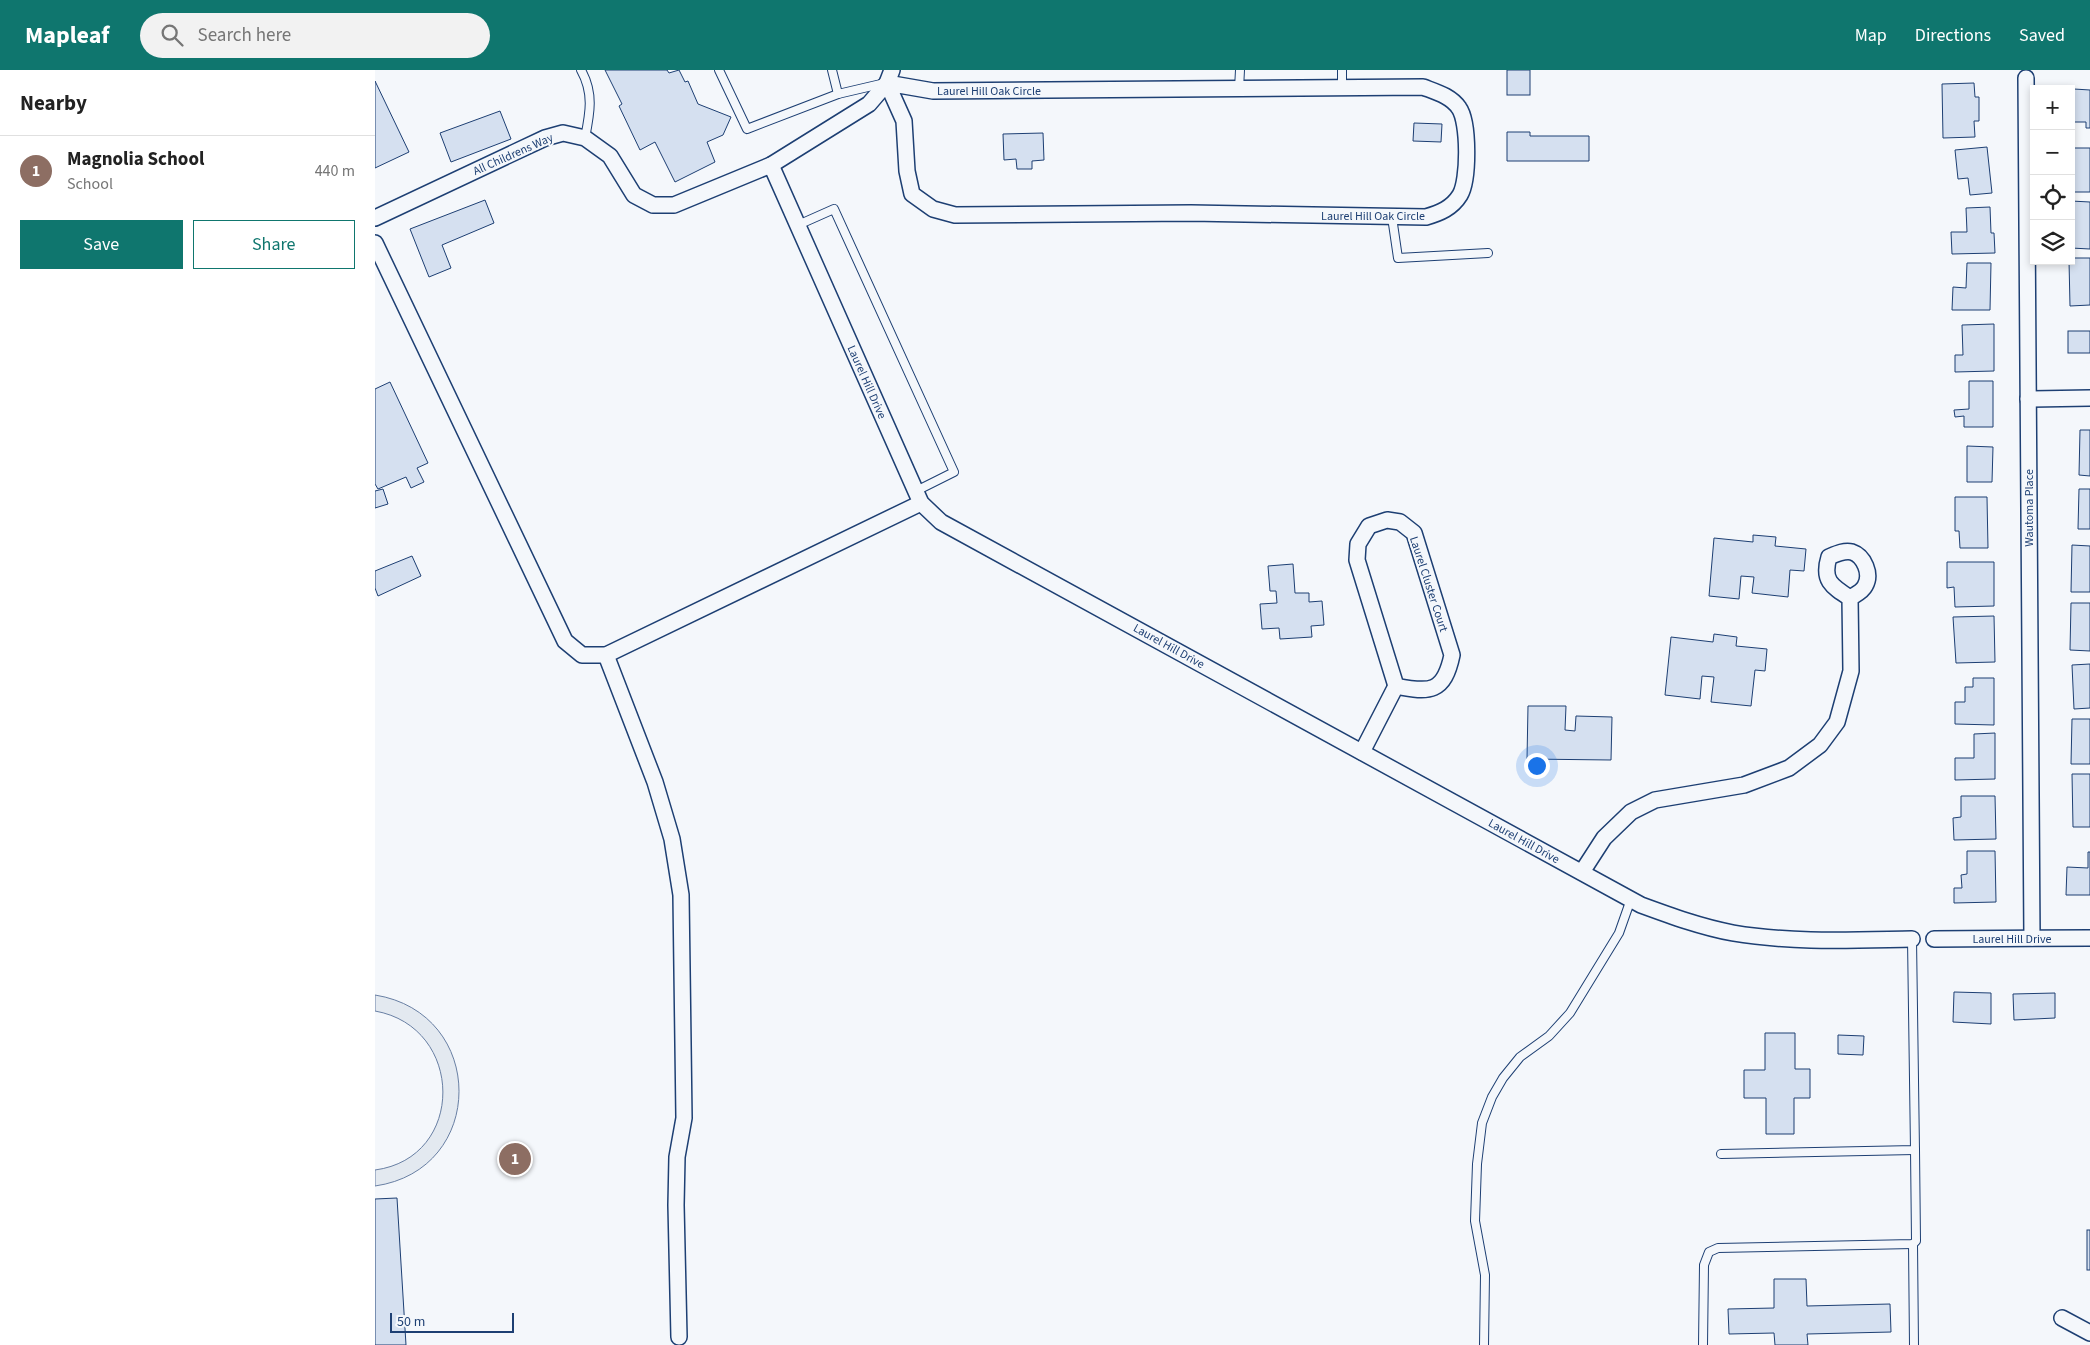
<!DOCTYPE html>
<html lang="en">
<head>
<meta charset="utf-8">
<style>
	:root { --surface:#fff; --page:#f2f2f2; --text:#222; --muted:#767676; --line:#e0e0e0; --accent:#0f766e }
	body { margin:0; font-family:"Source Sans 3",sans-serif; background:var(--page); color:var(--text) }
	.controls { position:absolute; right:15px; top:15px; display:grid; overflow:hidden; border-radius:0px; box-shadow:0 2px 8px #0003 }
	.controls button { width:45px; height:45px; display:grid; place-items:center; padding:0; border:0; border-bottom:1px solid var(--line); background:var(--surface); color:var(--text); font:25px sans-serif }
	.scale { position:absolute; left:15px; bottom:12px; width:124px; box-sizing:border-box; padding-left:5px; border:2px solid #1d3f73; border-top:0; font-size:14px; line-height:18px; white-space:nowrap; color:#1d3f73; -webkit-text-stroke:4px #f4f7fb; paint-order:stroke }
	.you { position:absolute; left:1161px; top:695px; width:18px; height:18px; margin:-12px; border:4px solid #fff; border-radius:50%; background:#1a73e8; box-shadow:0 0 0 8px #1a73e833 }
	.badge { display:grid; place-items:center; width:32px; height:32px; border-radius:50%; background:var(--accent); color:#fff; font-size:16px; font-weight:700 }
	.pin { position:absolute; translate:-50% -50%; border:2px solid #fff; box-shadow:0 1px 5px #0006 }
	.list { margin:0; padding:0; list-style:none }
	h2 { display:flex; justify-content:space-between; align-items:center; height:65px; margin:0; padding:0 20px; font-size:21px }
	h2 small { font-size:16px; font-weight:400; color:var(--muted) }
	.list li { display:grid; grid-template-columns:32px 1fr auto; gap:15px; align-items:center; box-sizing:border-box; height:70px; padding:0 20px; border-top:1px solid var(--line) }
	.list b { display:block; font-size:19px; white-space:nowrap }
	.list p { margin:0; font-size:16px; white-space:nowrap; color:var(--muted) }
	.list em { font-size:16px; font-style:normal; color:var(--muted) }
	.actions { display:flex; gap:10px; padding:15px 20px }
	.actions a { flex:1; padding:11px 0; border:1px solid var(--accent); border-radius:0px; text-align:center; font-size:18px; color:var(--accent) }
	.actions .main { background:var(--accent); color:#fff }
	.icon { flex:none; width:28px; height:28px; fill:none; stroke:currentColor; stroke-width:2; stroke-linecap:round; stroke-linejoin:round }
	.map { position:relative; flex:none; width:1715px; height:1275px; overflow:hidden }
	header { display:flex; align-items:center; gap:30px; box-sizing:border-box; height:70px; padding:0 25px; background:var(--accent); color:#fff }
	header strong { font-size:24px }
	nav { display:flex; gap:28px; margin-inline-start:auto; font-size:18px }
	.search { width:350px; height:45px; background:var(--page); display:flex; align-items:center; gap:12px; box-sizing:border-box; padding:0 18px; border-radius:28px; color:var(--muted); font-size:19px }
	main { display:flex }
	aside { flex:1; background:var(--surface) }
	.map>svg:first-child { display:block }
	.green { fill:#e3e9f0; stroke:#687fa3 }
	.building { fill:#d5e0f0; stroke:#1d3f73 }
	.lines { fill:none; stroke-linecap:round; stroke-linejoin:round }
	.lane-casing { stroke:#1d3f73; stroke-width:10 }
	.street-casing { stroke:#1d3f73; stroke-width:18 }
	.lane { stroke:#f4f7fb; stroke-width:8 }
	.street { stroke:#f4f7fb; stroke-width:15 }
	.labels { text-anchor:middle; stroke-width:4; stroke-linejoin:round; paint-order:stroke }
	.street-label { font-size:12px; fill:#1d3f73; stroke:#f4f7fb }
</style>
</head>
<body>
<header>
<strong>Mapleaf</strong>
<div class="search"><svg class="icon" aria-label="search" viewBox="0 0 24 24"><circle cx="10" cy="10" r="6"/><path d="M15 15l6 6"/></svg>Search here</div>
<nav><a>Map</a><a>Directions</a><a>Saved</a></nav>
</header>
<main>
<aside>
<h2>Nearby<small></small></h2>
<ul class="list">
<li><span class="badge" style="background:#8d6e63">1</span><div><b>Magnolia School</b><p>School</p></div><em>440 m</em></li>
</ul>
<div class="actions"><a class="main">Save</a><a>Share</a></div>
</aside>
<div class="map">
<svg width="1715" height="1275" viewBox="0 0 1715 1275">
	<rect width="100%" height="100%" fill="#f4f7fb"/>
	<!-- green -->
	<path class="green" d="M0,925C112,943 112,1100 0,1116V1100C91,1088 90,957 0,941Z"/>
	<!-- building -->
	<g class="building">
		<path d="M230,0H292L294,3L304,0L310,12L313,11L323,34L356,47L348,65L332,72L340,92L300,112L280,72L265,80L244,36L247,34Z"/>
		<rect x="1132" y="0" width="23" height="25"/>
		<path d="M0,11L34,82L0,98Z"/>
		<path d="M1599,13L1600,27H1604V51H1599L1600,67L1568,68L1567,14Z"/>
		<path d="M1699,19L1715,20V58H1711V52H1698Z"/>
		<path d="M125,41L136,69L76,92L65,63Z"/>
		<path d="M1039,53L1067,54L1066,72L1038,71Z"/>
		<path d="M1132,62H1155V66H1214V91H1132Z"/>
		<path d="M668,63L669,90L657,91V99H642L641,89L629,90L628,64Z"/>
		<path d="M1612,77L1617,123L1595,125L1593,108L1583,109L1580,80Z"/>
		<rect x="1696" y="78" width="19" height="44"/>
		<path d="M110,130L119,153L67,175L76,198L54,207L35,159Z"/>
		<path d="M1696,131L1715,132V179L1696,178Z"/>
		<path d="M1615,137L1616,163H1619L1620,183L1577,184L1576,162H1592L1591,138Z"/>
		<path d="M1696,188H1715V235L1695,236L1694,191H1696Z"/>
		<path d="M1592,193H1616L1615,240H1577L1578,217L1591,218Z"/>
		<path d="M1619,254V301L1580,302V285H1588L1587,255Z"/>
		<rect x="1693" y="261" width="22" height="22"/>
		<path d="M1594,311H1618V357H1589V346L1580,347L1579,340L1594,339Z"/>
		<path d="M15,312L53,393L42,398L49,412L36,418L31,407L3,419L0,414V319Z"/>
		<path d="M1705,360H1715V406L1704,405Z"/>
		<path d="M1592,376L1618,377L1617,412H1592Z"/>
		<path d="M8,419L13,434L0,438V421Z"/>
		<path d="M1704,419H1715V459H1703Z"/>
		<path d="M1580,427H1612L1613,478H1585L1584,461H1580Z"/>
		<path d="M1378,465L1401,467L1400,476L1431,479L1429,501L1415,500L1413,527L1377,523L1379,507L1366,506L1364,529L1334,526L1339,468L1378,472Z"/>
		<path d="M1697,475L1715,476V522H1696Z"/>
		<path d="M37,486L46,506L3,526L0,518V501Z"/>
		<path d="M1572,492H1619V536L1580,537L1579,517L1572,518Z"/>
		<path d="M918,494L920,523H934V532L947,531L949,555L936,556L937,567L905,569L904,558L887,559L885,534L902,533L901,521H895L893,496Z"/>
		<path d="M1696,533H1715V581L1695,580Z"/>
		<path d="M1619,546L1620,592L1581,593L1578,547Z"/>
		<path d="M1339,564L1362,567L1361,576L1392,579L1390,601L1380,600L1376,636L1336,632L1339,607L1327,606L1325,629L1290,625L1296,567L1338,572Z"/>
		<path d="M1715,594V638L1699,639L1697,595Z"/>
		<path d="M1598,608H1619V655L1580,654V632H1590V617H1598Z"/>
		<path d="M1153,636H1191L1190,660L1200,661L1201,646L1237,647L1236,690L1152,689Z"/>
		<path d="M1697,649H1715V694H1696Z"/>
		<path d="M1620,663V709L1580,710V688H1599V664Z"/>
		<path d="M1697,704H1715V757H1698Z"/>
		<path d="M1586,726H1620L1621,769L1579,770L1578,748L1586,747Z"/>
		<path d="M1592,781H1620L1621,832L1579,833V818H1587L1586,805L1592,804Z"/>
		<path d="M1713,782H1715V825H1691L1692,797L1713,798Z"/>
		<path d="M1579,922L1616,923V954L1578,952Z"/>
		<path d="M1680,923V948L1639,950L1638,924Z"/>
		<path d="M1390,963H1420V999H1435V1028H1419V1064H1391V1028H1369V1000H1390Z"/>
		<path d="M1463,965L1489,966L1488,985L1463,984Z"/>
		<path d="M22,1128L31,1275H0V1129Z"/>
		<rect x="1712" y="1160" width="3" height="40"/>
		<path d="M1399,1209H1431L1432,1236L1515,1234L1516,1262L1432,1264L1433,1275H1400L1399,1263L1354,1264L1353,1239L1399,1238Z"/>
	</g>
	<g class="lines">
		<!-- lane casing -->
		<g class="lane-casing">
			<g id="lane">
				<path d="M206,0C219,23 215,43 210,68"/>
				<path d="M344,0L372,59L463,24L510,13"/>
				<path d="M457,0L463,24"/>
				<path d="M967,18V0"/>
				<path d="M864,19L865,0"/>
				<path d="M1017,147L1023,188L1113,183"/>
				<path d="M423,155L459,139L579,402L541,421"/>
				<path d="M1346,1084L1540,1080L1537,869"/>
				<path d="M1538,1174L1539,1275"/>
				<path d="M1109,1275L1110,1205L1100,1151L1102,1094L1107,1053L1117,1027L1128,1008L1145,987L1174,966L1195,943L1244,863L1256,829"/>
				<path d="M1328,1275L1329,1195L1334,1182L1343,1178L1538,1174L1541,1171L1540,1080"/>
			</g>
		</g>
		<!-- street casing -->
		<g class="street-casing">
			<g id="street">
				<path d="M1651,8L1657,868"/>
				<path d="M512,13L558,21L1048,17C1061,22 1076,26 1084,38C1094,52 1094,110 1085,125C1077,138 1065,143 1051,147L816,143L580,145L558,139L537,124L532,101L529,51Z"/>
				<path d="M396,95L546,433L566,452L1266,835C1296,846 1326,857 1358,863C1417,873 1478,870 1537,869"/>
				<path d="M0,148L170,68L188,63L210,68L235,86L259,125L278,135H299L396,95L494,34L512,13L517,0"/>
				<path d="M0,173L190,571L207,585H231L546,433"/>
				<path d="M1653,329L1715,328"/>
				<path d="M1012,450L1025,452L1039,463L1077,585C1069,623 1055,623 1021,616L982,490L983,474L994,456Z"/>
				<path d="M231,585L280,712L297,769L306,825L309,1048L302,1087L301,1135L304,1267"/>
				<path d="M987,682L1021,616"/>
				<path d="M1207,802L1229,768L1256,742L1280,730L1369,715L1414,698L1445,675L1462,652L1476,601L1475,528C1481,524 1487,522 1490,516C1497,504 1489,486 1477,482C1469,480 1461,484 1454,487C1447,510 1456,516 1475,528"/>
				<path d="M1559,869L1715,868"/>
				<path d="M1687,1248L1715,1263"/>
			</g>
		</g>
		<!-- lane -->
		<use href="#lane" class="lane"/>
		<!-- street -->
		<use href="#street" class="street"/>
	</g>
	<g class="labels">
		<!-- street labels -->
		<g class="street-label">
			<text x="614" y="25">Laurel Hill Oak Circle</text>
			<text transform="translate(138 84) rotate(-24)" y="4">All Childrens Way</text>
			<text x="998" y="150">Laurel Hill Oak Circle</text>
			<text transform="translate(492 312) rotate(66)" y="4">Laurel Hill Drive</text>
			<text transform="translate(1654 438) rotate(-90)" y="4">Wautoma Place</text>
			<text transform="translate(1054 514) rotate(72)" y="4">Laurel Cluster Court</text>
			<text transform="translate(794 576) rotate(29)" y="4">Laurel Hill Drive</text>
			<text transform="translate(1149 771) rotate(29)" y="4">Laurel Hill Drive</text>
			<text x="1637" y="873">Laurel Hill Drive</text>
		</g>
	</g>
</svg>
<div class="controls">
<button>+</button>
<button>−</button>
<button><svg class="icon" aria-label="locate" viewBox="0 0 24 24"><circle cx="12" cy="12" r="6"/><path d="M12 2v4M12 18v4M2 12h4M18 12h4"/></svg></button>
<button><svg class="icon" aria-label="layers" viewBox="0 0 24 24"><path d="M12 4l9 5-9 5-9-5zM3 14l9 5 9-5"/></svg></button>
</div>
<div class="scale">50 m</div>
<div class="you"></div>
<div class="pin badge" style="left:140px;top:1089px;background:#8d6e63">1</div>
</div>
</main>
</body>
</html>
